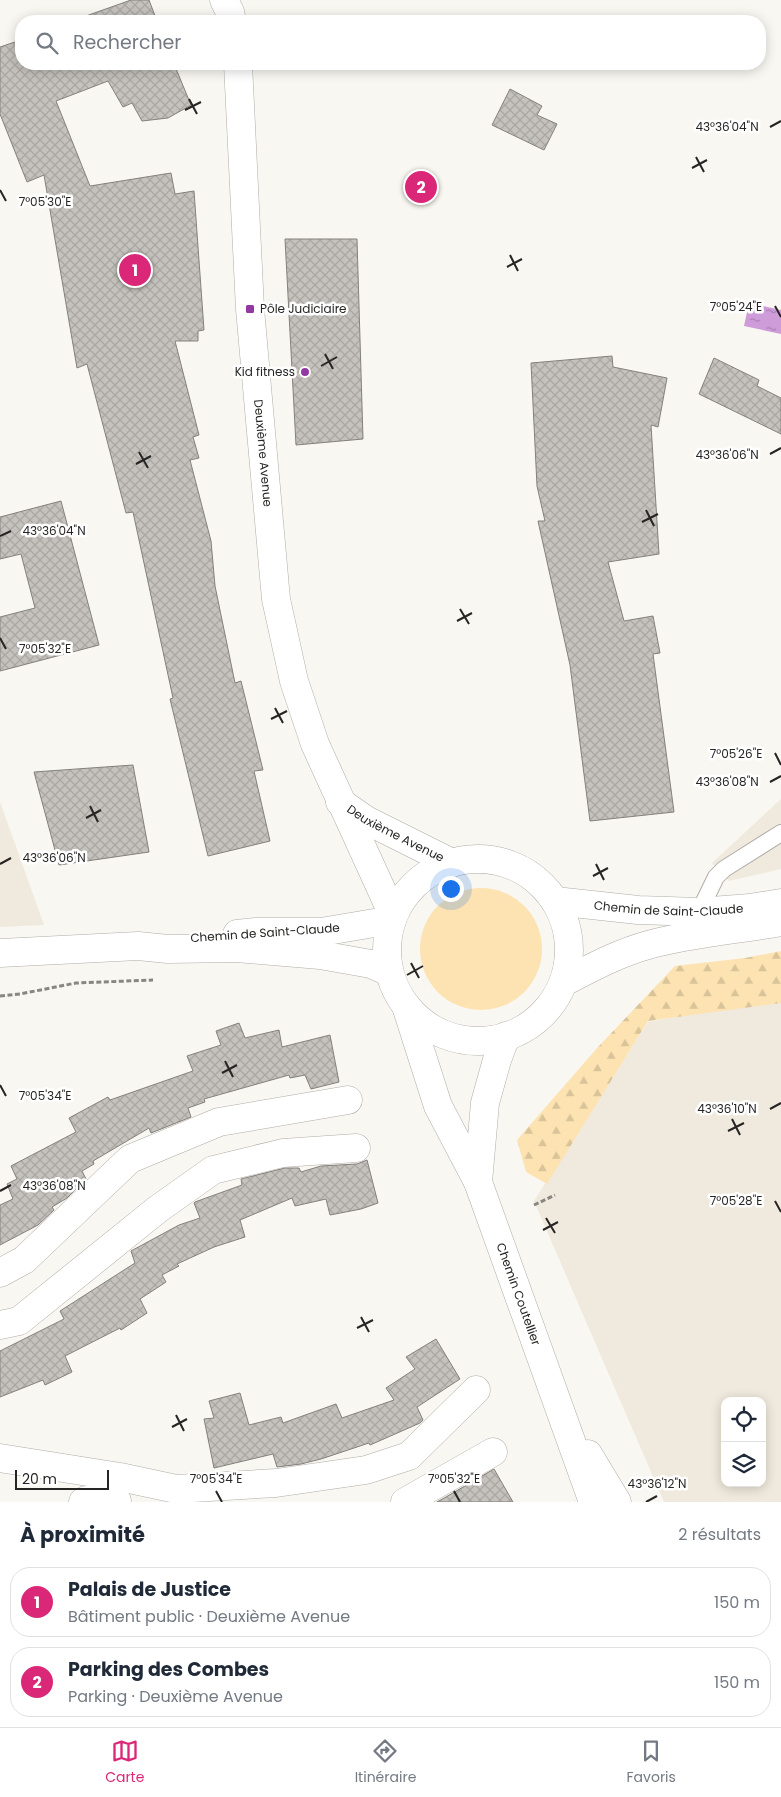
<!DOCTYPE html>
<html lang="fr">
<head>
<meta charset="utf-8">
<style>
	:root { --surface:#fff; --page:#f2f2f3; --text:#1f2937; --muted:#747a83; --line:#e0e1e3; --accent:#db2777 }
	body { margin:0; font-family:Poppins,sans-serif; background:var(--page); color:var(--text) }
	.controls { position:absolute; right:15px; bottom:15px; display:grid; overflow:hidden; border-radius:10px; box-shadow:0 2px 12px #0003 }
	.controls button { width:45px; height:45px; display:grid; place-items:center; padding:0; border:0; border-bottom:1px solid var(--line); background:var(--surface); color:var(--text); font:25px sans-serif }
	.scale { position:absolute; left:15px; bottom:12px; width:94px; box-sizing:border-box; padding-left:5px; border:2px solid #262523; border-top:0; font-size:14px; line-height:18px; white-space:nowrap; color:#262523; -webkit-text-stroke:4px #fff; paint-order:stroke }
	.you { position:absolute; left:450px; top:888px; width:18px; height:18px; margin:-12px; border:4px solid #fff; border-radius:50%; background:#1a73e8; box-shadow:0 0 0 8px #1a73e833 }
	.badge { display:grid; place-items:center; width:32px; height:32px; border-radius:50%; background:var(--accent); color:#fff; font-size:16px; font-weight:700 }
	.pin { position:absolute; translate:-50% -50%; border:2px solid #fff; box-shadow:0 1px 5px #0006 }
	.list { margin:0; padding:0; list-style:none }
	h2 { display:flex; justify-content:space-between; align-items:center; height:65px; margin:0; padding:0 20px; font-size:21px }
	h2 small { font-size:16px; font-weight:400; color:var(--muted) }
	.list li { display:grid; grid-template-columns:32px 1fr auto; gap:15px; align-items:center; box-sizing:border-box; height:70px; margin:0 10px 10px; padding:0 10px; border:1px solid var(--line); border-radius:20px }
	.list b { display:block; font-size:19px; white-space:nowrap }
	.list p { margin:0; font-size:16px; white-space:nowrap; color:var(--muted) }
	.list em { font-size:16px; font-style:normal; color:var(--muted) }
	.icon { flex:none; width:28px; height:28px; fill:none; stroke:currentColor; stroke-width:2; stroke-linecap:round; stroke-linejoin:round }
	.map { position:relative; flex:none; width:781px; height:1502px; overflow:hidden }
	.search { position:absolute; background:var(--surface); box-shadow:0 2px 12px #0003; left:15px; right:15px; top:15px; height:55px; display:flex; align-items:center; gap:12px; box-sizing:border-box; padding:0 18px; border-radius:20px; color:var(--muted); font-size:19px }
	.sheet { height:225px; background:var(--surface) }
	nav { display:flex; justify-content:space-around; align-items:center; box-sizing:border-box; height:70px; border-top:1px solid var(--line); background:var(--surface); font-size:14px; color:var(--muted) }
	nav a { display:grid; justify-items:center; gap:2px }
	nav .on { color:var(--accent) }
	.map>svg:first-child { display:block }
	.built { fill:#f0e9dd; fill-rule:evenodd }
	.grass { fill:#fde3b2 }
	.forest { fill:url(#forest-firs) }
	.water { fill:url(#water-ripples) }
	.building { fill:url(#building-cross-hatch); stroke:#84817d }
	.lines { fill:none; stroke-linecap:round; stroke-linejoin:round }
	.lane-casing { stroke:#b0ada8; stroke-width:18 }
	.street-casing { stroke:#b0ada8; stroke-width:29 }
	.secondary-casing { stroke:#b0ada8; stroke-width:29 }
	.path { stroke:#878682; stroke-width:3; stroke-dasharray:5 2.5; stroke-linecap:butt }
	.lane { stroke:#fff; stroke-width:16 }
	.street { stroke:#fff; stroke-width:28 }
	.secondary { stroke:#fff; stroke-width:28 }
	.ticks { fill:none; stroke:#262523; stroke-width:2 }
	.poi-dot { fill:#9138a3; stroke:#fff; stroke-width:2 }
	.labels { text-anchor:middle; stroke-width:5; stroke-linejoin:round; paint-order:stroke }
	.poi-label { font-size:12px; fill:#262523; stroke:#fff; text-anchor:start }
	.street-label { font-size:12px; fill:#262523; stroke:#fff }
	.ticks-label { font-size:12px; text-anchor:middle; fill:#262523; stroke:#fff; stroke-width:5; stroke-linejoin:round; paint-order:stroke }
</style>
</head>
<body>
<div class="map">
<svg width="781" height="1502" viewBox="0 0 781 1502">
	<defs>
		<pattern id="forest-firs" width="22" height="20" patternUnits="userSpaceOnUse" patternTransform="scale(1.25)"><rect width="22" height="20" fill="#fde3b2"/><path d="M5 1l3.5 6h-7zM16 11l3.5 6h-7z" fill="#d9c399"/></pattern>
		<pattern id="water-ripples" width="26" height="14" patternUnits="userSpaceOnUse" patternTransform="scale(1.25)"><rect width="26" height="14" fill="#cf9cda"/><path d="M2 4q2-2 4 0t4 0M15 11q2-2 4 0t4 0" fill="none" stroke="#a87fb0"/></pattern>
		<pattern id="building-cross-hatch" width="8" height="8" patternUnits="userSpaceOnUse" patternTransform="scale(1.25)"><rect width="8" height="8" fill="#c5c2bd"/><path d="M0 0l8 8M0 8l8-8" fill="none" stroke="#a9a7a2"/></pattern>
	</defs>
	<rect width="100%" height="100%" fill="#f9f7f1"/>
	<!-- built -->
	<g class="built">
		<path d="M781,799V869L729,881L712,863Z"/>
		<path d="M0,802L44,925L0,927Z"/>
		<path d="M781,998V1502H664L534,1201L648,1022ZM725,1401H762V1483H725Z"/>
	</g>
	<!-- grass -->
	<circle class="grass" cx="481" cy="949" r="61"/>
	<!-- forest -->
	<path class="forest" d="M781,951V1003L648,1021L547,1184L526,1172L517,1140L598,1047L675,966L745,958Z"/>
	<!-- water -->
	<path class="water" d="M749,303L781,310V334L744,326Z"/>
	<!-- building -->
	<g class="building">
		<path d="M131,0H149L157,21H72Z"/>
		<path d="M21,40V64H174L191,105L168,118L142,121L132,103L123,107L108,81L56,101L90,186L171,173L175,194L194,191L204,330L198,331V341H175L199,435L193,437L199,458L190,460L211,541L215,586L235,683L241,681L263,770L254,771L270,841L208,856L170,699L173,698L133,512L126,513L87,364L77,368L44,175L27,182L0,114V47Z"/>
		<path d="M510,89L542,106L537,115L557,124L544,150L492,125Z"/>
		<path d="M285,239H357L363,439L296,445Z"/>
		<path d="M612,356L613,367L667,378L658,427L651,425L659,554L608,562L624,621L653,616L660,653L653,654L674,812L590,821L570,665L538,521H545L537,486L531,363Z"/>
		<path d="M714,358L759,380L757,386L781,398V434L699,394Z"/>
		<path d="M61,501L99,645L0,671V617L35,608L21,554L0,559V517Z"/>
		<path d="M133,765L149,852L59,865L34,772Z"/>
		<path d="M239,1023L245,1038L279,1030L282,1047L330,1035L339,1082L311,1089L305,1075L290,1078L289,1075L204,1099L205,1102L188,1108L191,1117L151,1133L149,1128L93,1161L94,1164L82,1171L86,1179L67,1198L52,1207L54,1210L38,1225L0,1245V1205L13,1199L7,1184L17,1179L11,1166L76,1132L69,1118L108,1097L110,1100L193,1071L187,1056L221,1045L216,1031Z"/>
		<path d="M367,1160L378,1203L361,1209L330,1215L326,1199L295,1206L292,1198L240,1220L245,1237L214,1247L177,1264L179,1266L162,1275L166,1282L140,1299L147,1313L121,1330L120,1328L65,1356L72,1372L45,1385L43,1380L0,1397V1351L64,1319L60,1311L135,1263L131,1251L179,1225L200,1218L194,1203L195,1202L242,1185L241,1179L285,1168H299L301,1172L321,1166L357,1164Z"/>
		<path d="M436,1339L460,1379L417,1407L423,1420L420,1423L370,1445L369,1443L321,1459L301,1464L277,1467L273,1454L214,1468L204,1419L214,1418L209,1401L240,1393L249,1425L281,1417L283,1423L336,1404L342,1418L394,1400L386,1388L415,1369L406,1357Z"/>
		<path d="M494,1469L513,1502H437L446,1497Z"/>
	</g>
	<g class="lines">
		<!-- lane casing -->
		<g class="lane-casing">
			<path id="lane" d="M699,912L716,877L724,869L781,833"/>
		</g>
		<!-- street casing -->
		<g class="street-casing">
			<g id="street">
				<path d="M224,0L230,12L232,21"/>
				<path id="s1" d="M238,64L250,309L276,599L294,681L315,744L393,915"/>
				<path id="s2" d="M340,802L366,820L452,863"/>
				<path id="s3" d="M406,1006L438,1106L478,1182L593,1502"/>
				<path d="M478,1182L485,1103L497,1060L506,1036"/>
				<path d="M0,1273L24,1260L130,1159L219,1122L348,1100"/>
				<path d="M0,1325L19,1321L158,1209L213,1170L283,1153L356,1148"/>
				<path d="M588,1454L617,1502"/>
				<path d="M0,1458L120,1477L176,1489L276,1483L366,1470L409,1456L476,1390"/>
				<path d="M83,1502L86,1500L117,1501"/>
				<path d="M405,1502L493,1452"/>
			</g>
		</g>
		<!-- secondary casing -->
		<g class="secondary-casing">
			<g id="secondary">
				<circle cx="478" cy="950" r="91"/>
				<path id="s4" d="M555,901L638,910L699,912L750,908L781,903"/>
				<path d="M237,934L256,932H321L392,920"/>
				<path d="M0,953L138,946L168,949L237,948L320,955L371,964L389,972"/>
				<path d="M566,981C593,967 619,953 648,945C691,933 736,930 781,922"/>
			</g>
		</g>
		<!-- path -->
		<g class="path">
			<path d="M0,996L20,994L76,983L153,980"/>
			<path d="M534,1205L555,1195"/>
		</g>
		<!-- lane -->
		<use href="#lane" class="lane"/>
		<!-- street -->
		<use href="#street" class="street"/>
		<!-- secondary -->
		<use href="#secondary" class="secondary"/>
	</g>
	<!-- ticks -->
	<path class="ticks" d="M189,99L197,114M185,110L201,102M770,127L781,121M696,157L704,172M692,168L707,160M0,190L6,201M510,255L518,271M507,267L522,259M775,306L781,317M325,354L333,369M321,366L337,357M139,452L148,468M770,454L781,448M136,464L151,456M646,510L654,526M642,522L658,514M0,536L11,531M460,609L469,624M457,621L472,613M0,638L6,649M275,708L283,723M271,719L287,711M775,753L781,765M770,782L781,776M90,806L98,822M86,818L101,810M0,864L11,858M596,864L604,880M593,876L608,868M411,963L419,978M407,975L423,966M225,1061L233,1077M222,1073L237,1065M0,1085L6,1096M770,1109L781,1103M732,1119L740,1135M728,1131L744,1123M0,1191L11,1185M775,1201L781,1212M546,1218L555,1233M543,1230L558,1222M361,1317L369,1332M357,1328L373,1320M176,1415L184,1431M172,1427L187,1419M216,1491L222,1502M454,1491L460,1502M646,1502L657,1496"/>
	<!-- markers -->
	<g class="poi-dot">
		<rect x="245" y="304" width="10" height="10" rx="2.5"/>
		<circle cx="305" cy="372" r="5"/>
	</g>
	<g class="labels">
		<!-- poi labels -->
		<g class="poi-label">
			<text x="260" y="313">Pôle Judiciaire</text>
			<text x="295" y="376" text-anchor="end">Kid fitness</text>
		</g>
		<!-- street labels -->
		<g class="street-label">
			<text dy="4" stroke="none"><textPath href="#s1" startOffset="390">Deuxième Avenue</textPath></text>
			<text dy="4" stroke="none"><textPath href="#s2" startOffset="64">Deuxième Avenue</textPath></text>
			<text dy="4" stroke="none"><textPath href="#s4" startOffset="114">Chemin de Saint-Claude</textPath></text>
			<text transform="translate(265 933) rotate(-4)" y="4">Chemin de Saint-Claude</text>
			<text dy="4" stroke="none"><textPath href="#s3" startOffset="310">Chemin Coutellier</textPath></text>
		</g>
	</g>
	<g class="ticks-label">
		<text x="727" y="131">43°36'04"N</text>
		<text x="45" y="206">7°05'30"E</text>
		<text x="736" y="311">7°05'24"E</text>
		<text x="727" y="459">43°36'06"N</text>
		<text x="54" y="535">43°36'04"N</text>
		<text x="45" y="653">7°05'32"E</text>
		<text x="736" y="758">7°05'26"E</text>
		<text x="727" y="786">43°36'08"N</text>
		<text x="54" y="862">43°36'06"N</text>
		<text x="45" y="1100">7°05'34"E</text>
		<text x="727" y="1113">43°36'10"N</text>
		<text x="54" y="1190">43°36'08"N</text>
		<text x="736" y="1205">7°05'28"E</text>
		<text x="216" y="1483">7°05'34"E</text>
		<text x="454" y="1483">7°05'32"E</text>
		<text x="657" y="1488">43°36'12"N</text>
	</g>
</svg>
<div class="controls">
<button><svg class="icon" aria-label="locate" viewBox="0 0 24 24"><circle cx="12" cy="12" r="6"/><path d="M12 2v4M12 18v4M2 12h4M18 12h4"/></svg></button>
<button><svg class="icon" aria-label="layers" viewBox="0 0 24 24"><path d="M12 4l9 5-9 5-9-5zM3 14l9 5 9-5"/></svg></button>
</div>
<div class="scale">20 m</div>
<div class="you"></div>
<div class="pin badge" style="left:135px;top:270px">1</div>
<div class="pin badge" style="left:421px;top:187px">2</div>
<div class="search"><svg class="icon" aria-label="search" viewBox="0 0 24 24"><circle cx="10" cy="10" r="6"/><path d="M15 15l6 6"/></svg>Rechercher</div>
</div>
<section class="sheet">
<h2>À proximité<small>2 résultats</small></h2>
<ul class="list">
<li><span class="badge">1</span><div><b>Palais de Justice</b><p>Bâtiment public · Deuxième Avenue</p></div><em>150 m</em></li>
<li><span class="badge">2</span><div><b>Parking des Combes</b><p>Parking · Deuxième Avenue</p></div><em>150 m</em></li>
</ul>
</section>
<nav>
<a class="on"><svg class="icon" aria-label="map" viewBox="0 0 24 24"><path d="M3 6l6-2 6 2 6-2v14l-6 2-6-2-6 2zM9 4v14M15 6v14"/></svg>Carte</a>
<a><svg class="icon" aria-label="directions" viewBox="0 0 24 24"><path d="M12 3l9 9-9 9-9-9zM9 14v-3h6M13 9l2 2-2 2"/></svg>Itinéraire</a>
<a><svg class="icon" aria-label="saved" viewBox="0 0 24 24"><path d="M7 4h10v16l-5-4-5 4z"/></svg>Favoris</a>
</nav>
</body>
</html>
